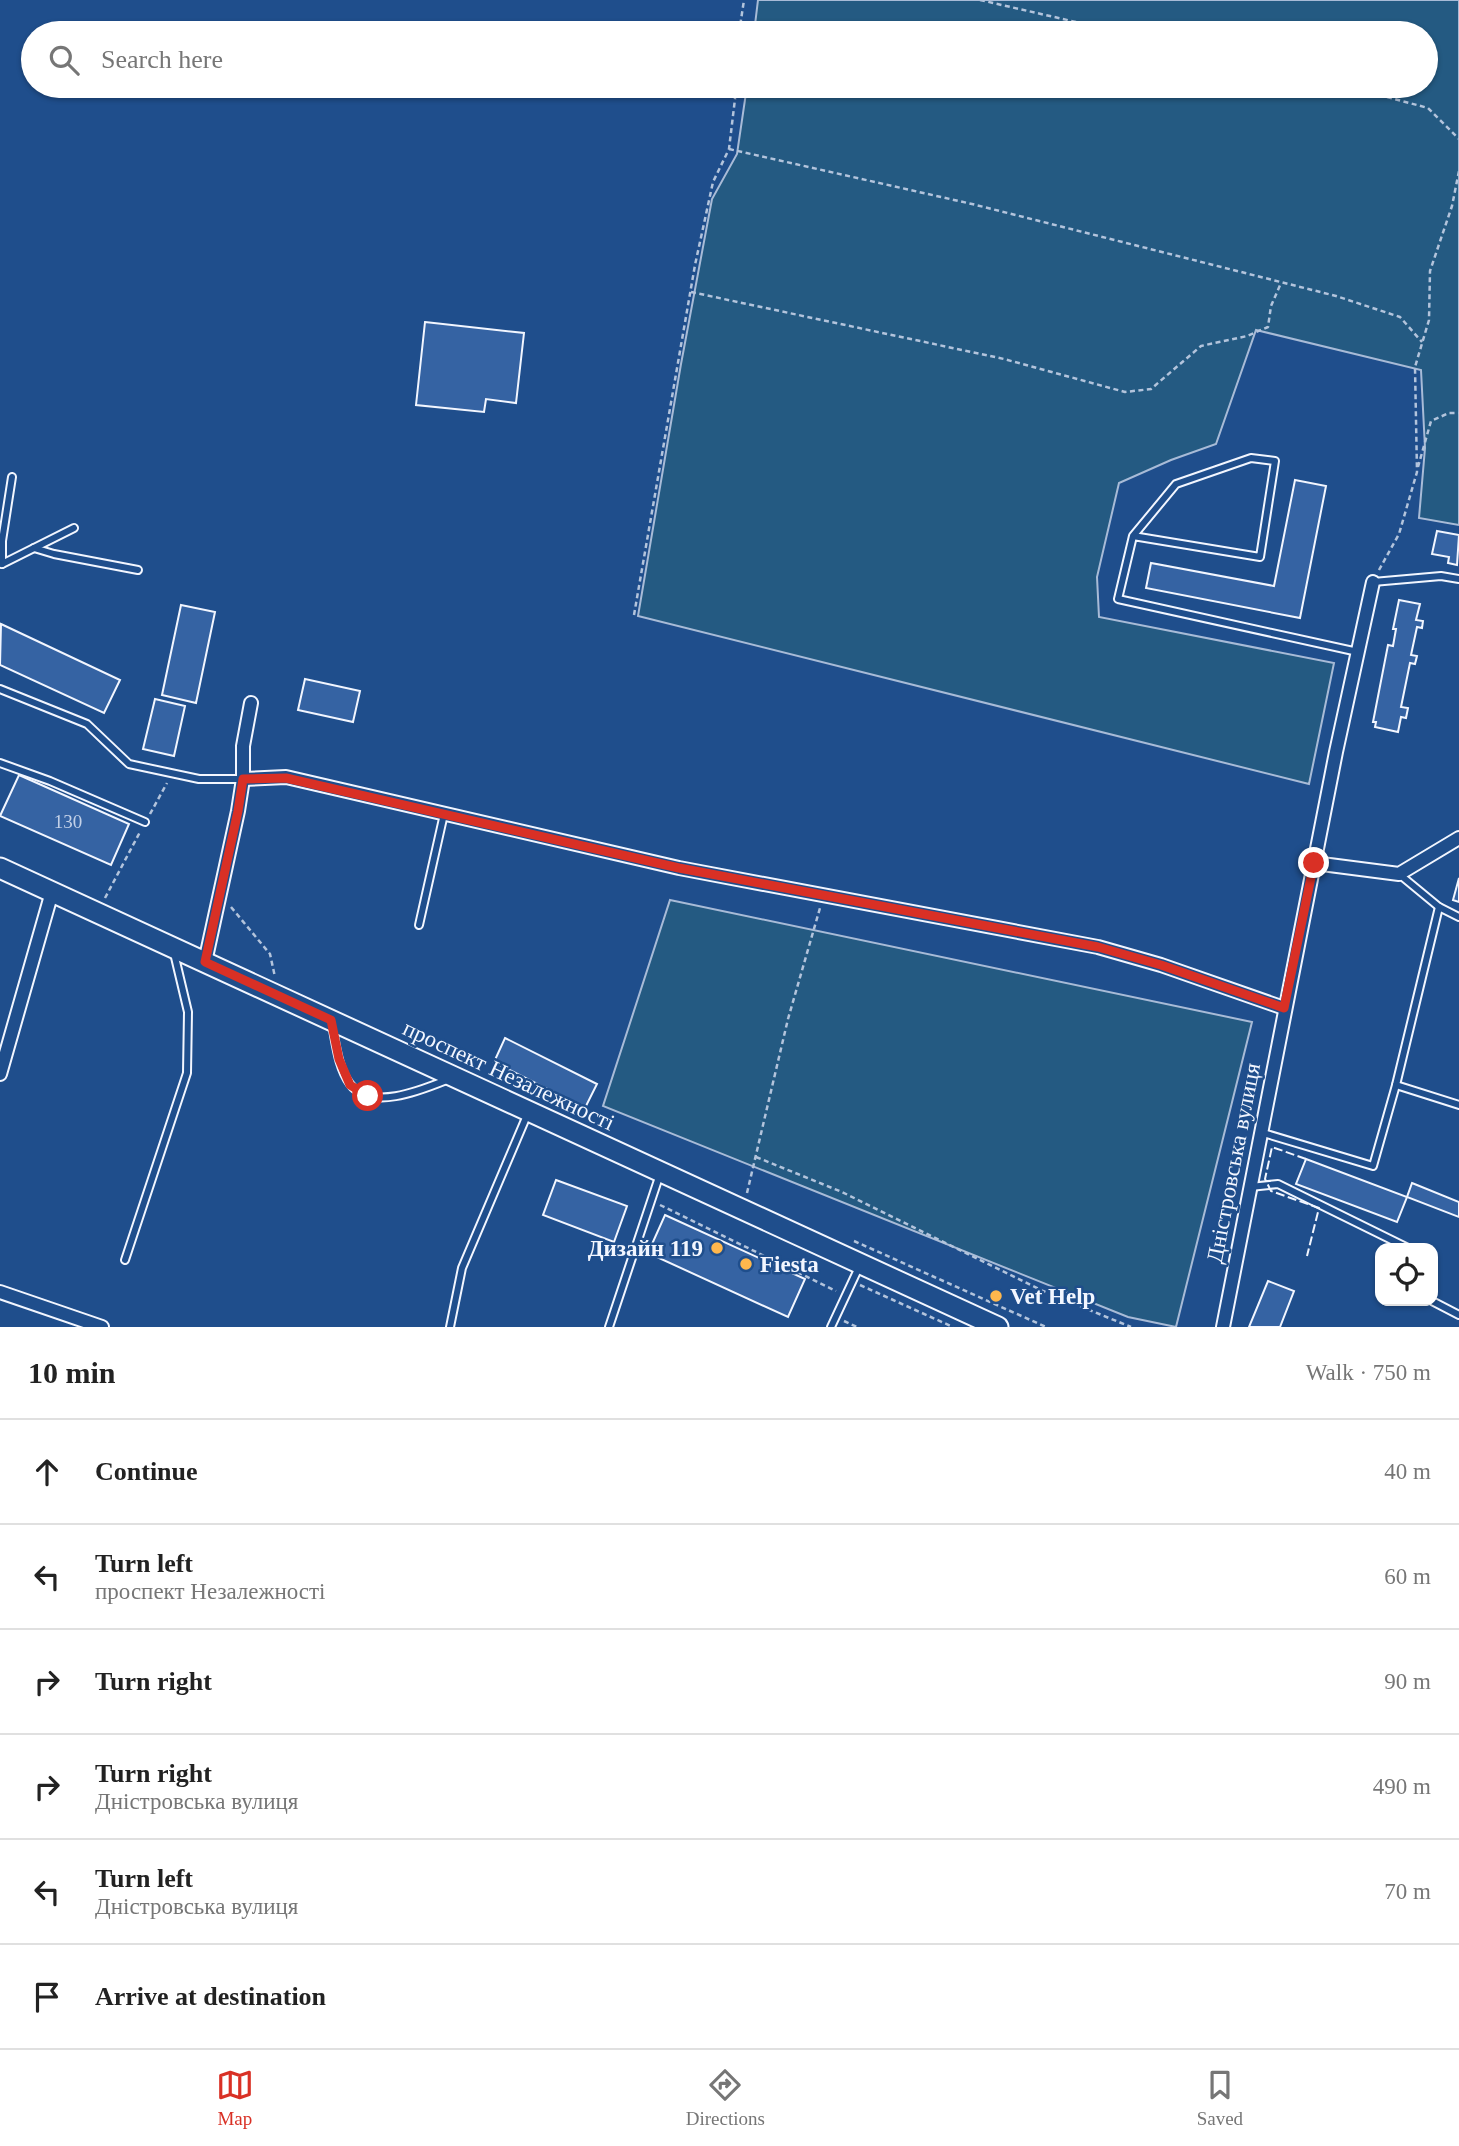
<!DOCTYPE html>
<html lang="en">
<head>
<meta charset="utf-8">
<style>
	:root { --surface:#fff; --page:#f6f6f6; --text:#222; --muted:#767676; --line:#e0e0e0; --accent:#d93025 }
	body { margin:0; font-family:"Times New Roman",serif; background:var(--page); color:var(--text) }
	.controls { position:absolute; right:21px; bottom:21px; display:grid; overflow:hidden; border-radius:14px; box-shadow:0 2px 5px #0004 }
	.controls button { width:63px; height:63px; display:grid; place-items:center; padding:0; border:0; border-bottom:2px solid var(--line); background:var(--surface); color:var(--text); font:35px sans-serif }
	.stop { position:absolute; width:21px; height:21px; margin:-16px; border:5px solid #d93025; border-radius:50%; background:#fff }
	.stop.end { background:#d93025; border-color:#fff; box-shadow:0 2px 7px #0008 }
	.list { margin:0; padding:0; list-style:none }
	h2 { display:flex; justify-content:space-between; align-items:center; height:91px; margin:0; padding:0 28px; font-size:30px }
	h2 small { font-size:23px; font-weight:400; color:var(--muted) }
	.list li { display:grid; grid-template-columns:46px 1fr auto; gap:21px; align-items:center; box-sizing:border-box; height:105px; padding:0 28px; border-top:2px solid var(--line) }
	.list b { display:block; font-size:26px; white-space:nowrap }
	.list p { margin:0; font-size:23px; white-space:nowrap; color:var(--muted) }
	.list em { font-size:23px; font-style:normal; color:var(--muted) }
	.icon { flex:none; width:38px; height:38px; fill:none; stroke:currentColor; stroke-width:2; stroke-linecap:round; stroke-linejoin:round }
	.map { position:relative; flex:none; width:1459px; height:1327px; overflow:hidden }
	.search { position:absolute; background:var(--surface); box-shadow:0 2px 5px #0004; left:21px; right:21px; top:21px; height:77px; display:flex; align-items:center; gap:18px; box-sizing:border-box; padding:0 24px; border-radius:38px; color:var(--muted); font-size:26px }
	.sheet { height:721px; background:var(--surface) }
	nav { display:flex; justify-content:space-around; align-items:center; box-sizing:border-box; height:98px; border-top:2px solid var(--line); background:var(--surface); font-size:19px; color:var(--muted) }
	nav a { display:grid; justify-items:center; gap:4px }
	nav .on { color:var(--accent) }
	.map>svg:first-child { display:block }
	.green { fill:#245a82; stroke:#a8bbd7; stroke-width:2 }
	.building { fill:#3563a3; stroke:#f2f6ff; stroke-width:2 }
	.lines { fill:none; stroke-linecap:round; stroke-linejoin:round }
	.service-casing { stroke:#f2f6ff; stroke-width:10 }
	.minor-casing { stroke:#f2f6ff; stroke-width:16 }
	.secondary-casing { stroke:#f2f6ff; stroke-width:23 }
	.path { stroke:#b3c4dc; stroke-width:2.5; stroke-dasharray:5 3.5; stroke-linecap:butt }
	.service { stroke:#1f4e8c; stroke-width:6 }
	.minor { stroke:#1f4e8c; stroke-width:12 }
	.secondary { stroke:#1f4e8c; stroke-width:19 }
	.fence { stroke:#f2f6ff; stroke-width:2; stroke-dasharray:9 3.5; stroke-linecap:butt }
	.route { stroke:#d93025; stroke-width:9 }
	.poi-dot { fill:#ffb74d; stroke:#1f4e8c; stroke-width:2.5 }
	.labels { text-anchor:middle; stroke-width:5; stroke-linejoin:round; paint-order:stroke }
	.number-label { font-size:19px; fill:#c3d1e8 }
	.street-label { font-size:23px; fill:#f2f6ff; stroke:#1f4e8c }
	.poi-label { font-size:23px; font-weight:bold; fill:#f2f6ff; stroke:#1f4e8c; text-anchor:start }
</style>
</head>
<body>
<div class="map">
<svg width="1459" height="1327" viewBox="0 0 1459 1327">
	<rect width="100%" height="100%" fill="#1f4e8c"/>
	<!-- green -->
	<g class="green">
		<path d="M758,0H1459V525L1419,518L1425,448L1421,370L1256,330L1216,444L1171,460L1119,483L1097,577L1099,617L1334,663L1309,784L638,616L681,364L712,199L737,154L747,86H1426V33H754Z"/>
		<path d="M670,900L1252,1022L1176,1327L1128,1317L603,1106Z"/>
	</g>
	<!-- building -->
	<g class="building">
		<path d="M425,322L524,333L516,403L486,399L484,412L416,405Z"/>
		<path d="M1295,480L1326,486L1300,618L1146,588L1151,563L1274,586Z"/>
		<path d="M1437,531L1459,535L1457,565L1448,563L1449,557L1432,554Z"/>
		<path d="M1399,600L1420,604L1416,620L1423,621L1422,628L1417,627L1411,655L1417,656L1415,664L1410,663L1401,707L1408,708L1406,718L1401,717L1398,732L1375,727L1376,722H1373L1388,645L1393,646L1396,629H1393Z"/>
		<path d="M181,605L215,612L196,703L162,695Z"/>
		<path d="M1,624L120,680L104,713L0,665Z"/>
		<path d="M305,679L360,691L353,722L298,710Z"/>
		<path d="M155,699L185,706L174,756L143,749Z"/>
		<path d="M19,775L129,824L111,865L0,816Z"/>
		<path d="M1459,878V902L1453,900Z"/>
		<path d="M505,1038L597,1084L585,1108L494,1062Z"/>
		<path d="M1306,1159L1407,1197L1397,1222L1296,1184Z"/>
		<path d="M556,1180L627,1206L614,1242L543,1215Z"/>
		<path d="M1412,1183L1459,1202V1217L1407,1197Z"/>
		<path d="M665,1215L805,1279L788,1317L648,1253Z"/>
		<path d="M1268,1281L1294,1291L1280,1327H1249Z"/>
	</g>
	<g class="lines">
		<!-- service casing -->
		<g class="service-casing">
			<g id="service">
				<path d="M1133,536L1260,557L1275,461L1251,458L1176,484L1133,536L1118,599L1358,652"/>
				<path d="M34,548L54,554L138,570"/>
				<path d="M2,564V541L12,477"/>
				<path d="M2,564L74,528"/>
				<path d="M1373,582L1441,576L1459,579"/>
				<path d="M0,689L87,724L129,764L199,779H243"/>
				<path d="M0,763L50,781L145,822"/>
				<path d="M1399,874L1439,907L1459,917"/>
				<path d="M419,925L444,814"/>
				<path d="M332,1025C336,1044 338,1068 350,1084C371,1112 424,1089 449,1079"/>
				<path d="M1396,1085L1459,1105"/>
				<path d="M1260,1132L1373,1166L1396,1085L1439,907"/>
				<path d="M1250,1187L1278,1184L1408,1248"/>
				<path d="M125,1260L187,1073L188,1012L174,953"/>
				<path d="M1432,1301L1459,1315"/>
				<path d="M450,1327L462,1268L528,1113"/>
				<path d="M609,1327L660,1174"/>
				<path d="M831,1327L860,1265"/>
			</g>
		</g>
		<!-- minor casing -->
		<g class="minor-casing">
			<g id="minor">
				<path d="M243,779L286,777L679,868L1098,947L1161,965L1284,1008"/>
				<path d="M1314,863L1399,874L1459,838"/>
				<path d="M205,962L238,811L243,779V746L251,703"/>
				<path d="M0,1074L52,892"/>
				<path d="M0,1292L102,1327"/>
				<path d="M1223,1327L1336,752L1373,582"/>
			</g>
		</g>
		<!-- secondary casing -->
		<g class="secondary-casing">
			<path id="secondary" d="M0,868L998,1327"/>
		</g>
		<!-- path -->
		<g class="path">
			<path d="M980,0L1124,33"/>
			<path d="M739,33L744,0"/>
			<path d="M1346,86L1428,108L1459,139"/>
			<path d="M729,149L972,204L1336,296L1400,317L1422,342"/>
			<path d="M691,292L1004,359L1125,392L1151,389L1201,346L1247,336L1268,327L1271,306L1281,283"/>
			<path d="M1418,467L1431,421L1449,413H1459"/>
			<path d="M1379,570L1399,534L1417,472L1415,367L1429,320L1430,271L1452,206L1459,171"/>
			<path d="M634,615L695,265L713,182L729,149L735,99L734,86"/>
			<path d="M150,814L167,783"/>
			<path d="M105,898L140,832"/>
			<path d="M231,907L270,954L275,977"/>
			<path d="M756,1157L842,1192L1043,1291L1131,1327"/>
			<path d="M747,1193L788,1019L820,908"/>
			<path d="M660,1205L836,1291"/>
			<path d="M854,1241L1046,1327"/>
			<path d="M860,1285L953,1327"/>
			<path d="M844,1321L857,1327"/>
		</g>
		<!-- service -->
		<use href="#service" class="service"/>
		<!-- minor -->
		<use href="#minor" class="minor"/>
		<!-- secondary -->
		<use href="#secondary" class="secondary"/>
		<!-- fence -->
		<path class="fence" d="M1306,1159L1272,1147L1265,1179L1271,1191L1319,1208L1307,1256"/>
	</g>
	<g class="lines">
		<!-- route -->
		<path class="route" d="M368,1096L350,1085L339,1059L331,1020L205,962L238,811L243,779L286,778L679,868L1098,947L1161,965L1284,1008L1314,863"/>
	</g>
	<!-- markers -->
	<g class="poi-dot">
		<circle cx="717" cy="1248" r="7"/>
		<circle cx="746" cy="1264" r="7"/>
		<circle cx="996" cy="1296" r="7"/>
	</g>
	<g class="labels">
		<!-- number labels -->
		<g class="number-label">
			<text x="68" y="828">130</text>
		</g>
		<!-- street labels -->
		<g class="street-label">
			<text transform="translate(509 1075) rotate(25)" y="8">проспект Незалежності</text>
			<text transform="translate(1233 1163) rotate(-79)" y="8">Дністровська вулиця</text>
		</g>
		<!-- poi labels -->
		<g class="poi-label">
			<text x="703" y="1256" text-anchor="end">Дизайн 119</text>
			<text x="760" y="1272">Fiesta</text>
			<text x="1010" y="1304">Vet Help</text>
		</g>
	</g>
</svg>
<div class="controls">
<button><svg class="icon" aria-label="locate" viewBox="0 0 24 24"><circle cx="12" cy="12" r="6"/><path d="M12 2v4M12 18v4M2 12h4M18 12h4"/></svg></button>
</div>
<div class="stop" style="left:368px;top:1096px"></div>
<div class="stop end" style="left:1314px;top:863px"></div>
<div class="search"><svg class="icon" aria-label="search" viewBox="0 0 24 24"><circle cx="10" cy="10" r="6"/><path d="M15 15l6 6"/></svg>Search here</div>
</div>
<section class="sheet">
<h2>10 min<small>Walk · 750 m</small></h2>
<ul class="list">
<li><svg class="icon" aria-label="ahead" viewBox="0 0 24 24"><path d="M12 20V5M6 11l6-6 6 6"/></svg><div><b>Continue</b></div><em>40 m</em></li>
<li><svg class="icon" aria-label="left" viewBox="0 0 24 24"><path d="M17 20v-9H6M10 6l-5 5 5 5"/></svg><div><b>Turn left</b><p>проспект Незалежності</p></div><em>60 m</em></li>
<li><svg class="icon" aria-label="right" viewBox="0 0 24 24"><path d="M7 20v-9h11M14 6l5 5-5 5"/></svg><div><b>Turn right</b></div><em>90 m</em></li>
<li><svg class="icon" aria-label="right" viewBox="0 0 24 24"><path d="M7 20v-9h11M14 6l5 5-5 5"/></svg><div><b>Turn right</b><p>Дністровська вулиця</p></div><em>490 m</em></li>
<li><svg class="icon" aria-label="left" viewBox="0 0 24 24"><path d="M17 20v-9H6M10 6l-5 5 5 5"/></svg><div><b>Turn left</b><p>Дністровська вулиця</p></div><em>70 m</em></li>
<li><svg class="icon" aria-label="arrive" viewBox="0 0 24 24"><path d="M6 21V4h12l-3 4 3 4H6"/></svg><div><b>Arrive at destination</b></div></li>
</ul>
</section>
<nav>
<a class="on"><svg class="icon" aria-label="map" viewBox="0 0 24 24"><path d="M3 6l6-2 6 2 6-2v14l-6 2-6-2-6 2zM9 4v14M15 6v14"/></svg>Map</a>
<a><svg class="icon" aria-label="directions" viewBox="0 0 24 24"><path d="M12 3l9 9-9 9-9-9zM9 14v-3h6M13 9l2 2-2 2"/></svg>Directions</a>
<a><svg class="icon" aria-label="saved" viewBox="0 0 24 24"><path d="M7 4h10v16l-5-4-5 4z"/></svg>Saved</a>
</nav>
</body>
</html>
